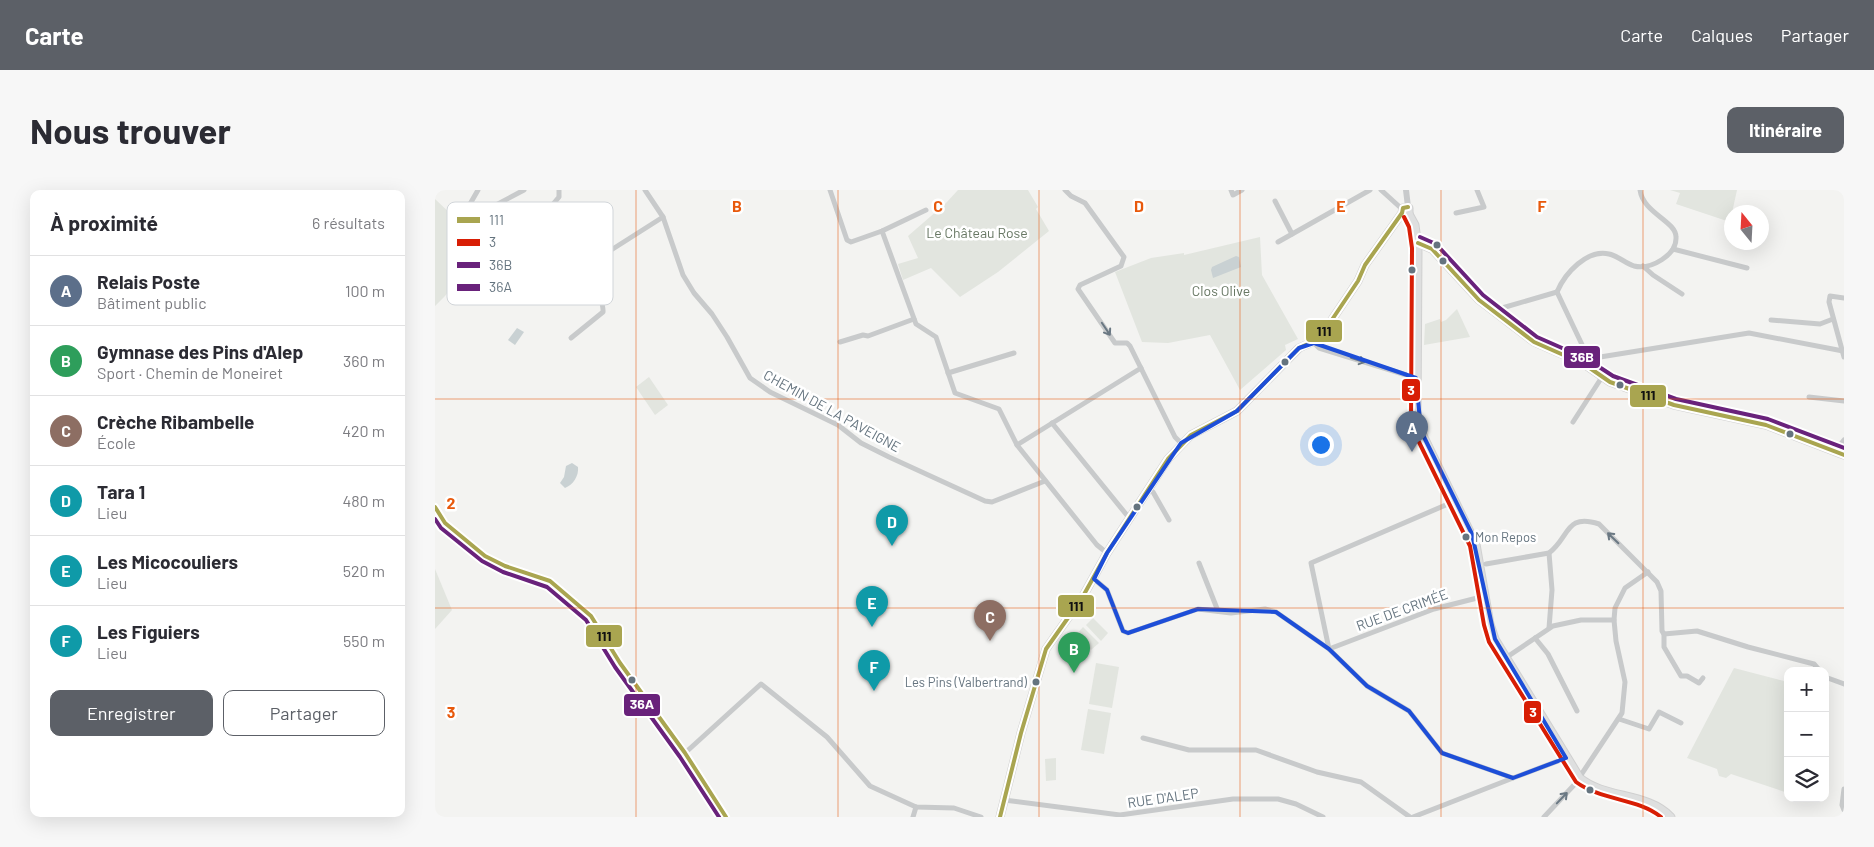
<!DOCTYPE html>
<html lang="fr">
<head>
<meta charset="utf-8">
<style>
	:root { --surface:#fff; --page:#f7f7f7; --text:#2b2b33; --muted:#7c7c81; --line:#e1e1e2; --accent:#5c6067 }
	body { margin:0; font-family:Barlow,sans-serif; background:var(--page); color:var(--text) }
	.controls { position:absolute; right:15px; bottom:15px; display:grid; overflow:hidden; border-radius:10px; box-shadow:0 5px 20px #0002 }
	.controls button { width:45px; height:45px; display:grid; place-items:center; padding:0; border:0; border-bottom:1px solid var(--line); background:var(--surface); color:var(--text); font:25px sans-serif }
	.compass { position:absolute; left:1289px; top:15px; width:45px; height:45px; border-radius:50%; background:var(--surface); box-shadow:0 5px 20px #0002; rotate:342deg }
	.you { position:absolute; left:885px; top:254px; width:18px; height:18px; margin:-12px; border:4px solid #fff; border-radius:50%; background:#1a73e8; box-shadow:0 0 0 8px #1a73e833 }
	.badge { display:grid; place-items:center; width:32px; height:32px; border-radius:50%; background:var(--accent); color:#fff; font-size:16px; font-weight:700 }
	.pin { position:absolute; translate:-50% -41px; filter:drop-shadow(0 1px 2px #0008) }
	.pin::after { content:''; position:absolute; top:26px; width:18px; height:15px; background:inherit; clip-path:polygon(0 0,100% 0,50% 100%) }
	.list { margin:0; padding:0; list-style:none }
	h2 { display:flex; justify-content:space-between; align-items:center; height:65px; margin:0; padding:0 20px; font-size:21px }
	h2 small { font-size:16px; font-weight:400; color:var(--muted) }
	.list li { display:grid; grid-template-columns:32px 1fr auto; gap:15px; align-items:center; box-sizing:border-box; height:70px; padding:0 20px; border-top:1px solid var(--line) }
	.list b { display:block; font-size:19px; white-space:nowrap }
	.list p { margin:0; font-size:16px; white-space:nowrap; color:var(--muted) }
	.list em { font-size:16px; font-style:normal; color:var(--muted) }
	.actions { display:flex; gap:10px; padding:15px 20px }
	.actions a { flex:1; padding:11px 0; border:1px solid var(--accent); border-radius:10px; text-align:center; font-size:18px; color:var(--accent) }
	.actions .main { background:var(--accent); color:#fff }
	.icon { flex:none; width:28px; height:28px; fill:none; stroke:currentColor; stroke-width:2; stroke-linecap:round; stroke-linejoin:round }
	.map { position:relative; flex:none; width:1409px; height:627px; overflow:hidden; border-radius:10px }
	header { display:flex; align-items:center; gap:30px; box-sizing:border-box; height:70px; padding:0 25px; background:var(--accent); color:#fff }
	header strong { font-size:24px }
	nav { display:flex; gap:28px; margin-inline-start:auto; font-size:18px }
	.intro { display:flex; align-items:center; justify-content:space-between; box-sizing:border-box; height:120px; padding:0 30px }
	h1 { margin:0; font-size:35px }
	.button { padding:12px 22px; border-radius:10px; background:var(--accent); color:#fff; font-size:18px; font-weight:700 }
	main { display:flex; gap:30px; padding:0 30px }
	aside { flex:1; background:var(--surface); border-radius:10px; box-shadow:0 5px 20px #0002 }
	.map>svg:first-child { display:block }
	.green { fill:#e2e5df }
	.water { fill:#c9d1d3 }
	.lines { fill:none; stroke-linecap:round; stroke-linejoin:round }
	.secondary-casing { stroke:#d0d0d0; stroke-width:9 }
	.minor { stroke:#c8cacb; stroke-width:5 }
	.tertiary { stroke:#c8cacb; stroke-width:6 }
	.secondary { stroke:#dedfdf; stroke-width:7 }
	.bus-1-casing { stroke:#fff; stroke-width:8 }
	.bus-2-casing { stroke:#fff; stroke-width:8 }
	.bus-3-casing { stroke:#fff; stroke-width:8 }
	.bus-4-casing { stroke:#fff; stroke-width:8 }
	.bus-1 { stroke:#a9a550; stroke-width:4 }
	.bus-2 { stroke:#d81e05; stroke-width:4 }
	.bus-3 { stroke:#69227b; stroke-width:4 }
	.bus-4 { stroke:#69227b; stroke-width:4 }
	.oneway { stroke:#6a7883 }
	.marked { fill:none; stroke:#1d4ed8; stroke-width:4; stroke-linejoin:round }
	.grid { fill:none; stroke:#e8590c; stroke-width:1; stroke-opacity:0.55 }
	.bus-dot { fill:#65747f; stroke:#fff; stroke-width:2 }
	.labels { text-anchor:middle; stroke-width:5; stroke-linejoin:round; paint-order:stroke }
	.bus-label { font-size:13px; fill:#65747f; stroke:#fff; text-anchor:start }
	.park-label { font-size:14px; fill:#677763; stroke:#fff }
	.street-label { font-size:14px; fill:#65747f; stroke:#fff }
	.key { fill:#fff; stroke:#d1d5d9; stroke-width:1 }
	.key-label { font-size:14px; fill:#65747f }
	.grid-label { font-size:16px; text-anchor:middle; font-weight:bold; fill:#e8590c; stroke:#fff; stroke-width:5; stroke-linejoin:round; paint-order:stroke }
	.line-badge { stroke:#fff; stroke-width:2 }
	.badge-label { font-size:14px; text-anchor:middle; font-weight:bold; fill:#fff }
	.pale-badge-label { font-size:14px; text-anchor:middle; font-weight:bold; fill:#111 }
</style>
</head>
<body>
<header>
<strong>Carte</strong>
<nav><a>Carte</a><a>Calques</a><a>Partager</a></nav>
</header>
<div class="intro"><h1>Nous trouver</h1><a class="button">Itinéraire</a></div>
<main>
<aside>
<h2>À proximité<small>6 résultats</small></h2>
<ul class="list">
<li><span class="badge" style="background:#5c6f8a">A</span><div><b>Relais Poste</b><p>Bâtiment public</p></div><em>100 m</em></li>
<li><span class="badge" style="background:#2e9e5b">B</span><div><b>Gymnase des Pins d'Alep</b><p>Sport · Chemin de Moneiret</p></div><em>360 m</em></li>
<li><span class="badge" style="background:#8d6e63">C</span><div><b>Crèche Ribambelle</b><p>École</p></div><em>420 m</em></li>
<li><span class="badge" style="background:#0f9aa8">D</span><div><b>Tara 1</b><p>Lieu</p></div><em>480 m</em></li>
<li><span class="badge" style="background:#0f9aa8">E</span><div><b>Les Micocouliers</b><p>Lieu</p></div><em>520 m</em></li>
<li><span class="badge" style="background:#0f9aa8">F</span><div><b>Les Figuiers</b><p>Lieu</p></div><em>550 m</em></li>
</ul>
<div class="actions"><a class="main">Enregistrer</a><a>Partager</a></div>
</aside>
<div class="map">
<svg width="1409" height="627" viewBox="0 0 1409 627">
	<rect width="100%" height="100%" fill="#f3f3f1"/>
	<!-- green -->
	<g class="green">
		<path d="M523,0H593L603,17L601,19L614,41L563,82L525,107L496,78L468,90L463,74L483,68L473,46L511,13Z"/>
		<path d="M1235,0H1302L1295,32L1241,14L1245,3Z"/>
		<path d="M0,9L37,44L46,47L50,52L10,106L0,116Z"/>
		<path d="M825,47L827,85L863,149L850,155L851,160L805,200L775,145L733,153L707,152L680,82L716,68L749,63V65Z"/>
		<path d="M1022,119L1035,147L989,155L990,134L1005,129L1006,132L1011,130Z"/>
		<path d="M214,187L233,215L220,225L201,197Z"/>
		<path d="M0,379L17,420L0,439Z"/>
		<path d="M658,428L673,443L666,451L651,435Z"/>
		<path d="M648,437L664,453L656,460L641,445Z"/>
		<path d="M661,473L684,477L677,518L654,514Z"/>
		<path d="M1299,478L1353,492V603L1296,584L1291,588L1284,586L1282,579L1252,568Z"/>
		<path d="M653,519L676,523L669,564L646,560Z"/>
		<path d="M621,568V590L611,591L610,569Z"/>
	</g>
	<!-- water -->
	<g class="water">
		<path d="M801,66L804,67L806,77L778,88L776,80L777,77Z"/>
		<path d="M82,138L89,142L80,155L73,150Z"/>
		<path d="M137,273L143,277C144,286 138,295 130,298L125,293L129,287L131,276Z"/>
	</g>
	<g class="lines">
		<!-- secondary casing -->
		<g class="secondary-casing">
			<g id="secondary">
				<path d="M974,24L980,35L983,58L982,228L986,241L1041,354L1055,434L1060,449L1145,588C1170,609 1213,602 1236,627"/>
				<path d="M983,53L997,59L1044,110L1099,152L1149,174L1175,192L1239,215L1331,235L1409,265"/>
				<path d="M565,627L586,543L611,459L647,408L672,363L733,269L756,245L802,221L864,158L884,149L923,91L930,75L967,23L968,18H974V24"/>
			</g>
		</g>
		<!-- minor -->
		<g class="minor">
			<path d="M43,0L35,14V19L39,23L44,24L89,0"/>
			<path d="M124,0V7L80,59C74,77 90,102 107,108L123,104L173,62L228,27"/>
			<path d="M210,0L228,27L248,85L259,103L277,124L292,147L315,188L335,202L403,235L426,253L454,267L550,311L557,312L610,291"/>
			<path d="M395,0L412,50L416,52L447,41L491,20"/>
			<path d="M630,0L636,6L650,13L689,67L686,76L645,95L643,99L680,153H692L695,156L740,247L746,253"/>
			<path d="M796,0L798,5L807,0"/>
			<path d="M946,0L967,19"/>
			<path d="M840,11L857,44"/>
			<path d="M1021,23L1049,17L1042,0"/>
			<path d="M447,41L481,134L501,147L520,203L564,219L582,255L662,355L672,363"/>
			<path d="M843,52L935,0"/>
			<path d="M1238,59L1312,78"/>
			<path d="M1208,76L1218,85L1247,104"/>
			<path d="M1122,102C1130,83 1152,59 1174,64C1183,66 1190,73 1199,76C1216,80 1242,65 1241,47C1241,31 1208,23 1205,0"/>
			<path d="M1122,102L1151,163L1150,172"/>
			<path d="M1409,108L1395,106L1394,112L1409,167"/>
			<path d="M1062,123L1067,118L1122,102"/>
			<path d="M1336,130L1385,134L1398,129"/>
			<path d="M136,148L168,122C169,116 160,84 158,76"/>
			<path d="M405,152L428,145L433,146L479,129"/>
			<path d="M879,153L884,158L981,188"/>
			<path d="M1149,174L1159,168L1314,143L1408,161"/>
			<path d="M513,183L579,163"/>
			<path d="M1374,207L1409,211"/>
			<path d="M1138,232L1167,187"/>
			<path d="M617,233L695,329"/>
			<path d="M582,255L706,178"/>
			<path d="M1400,261L1409,250"/>
			<path d="M714,300L718,302L734,330"/>
			<path d="M1020,311L876,373L894,459L999,419L1050,406"/>
			<path d="M0,317L10,333L50,366L70,376L115,391L156,426L185,473L250,563L291,627"/>
			<path d="M1114,363L1117,400L1114,438"/>
			<path d="M764,373L783,421"/>
			<path d="M1051,374L1114,363C1135,347 1130,323 1164,334L1222,392L1226,401L1227,441L1229,444L1262,441L1313,457L1379,474L1385,481"/>
			<path d="M659,389L672,400L688,441L693,443L763,419L796,423L830,419L841,422L894,459L932,496L974,521L1007,563L1078,588L1131,568"/>
			<path d="M1229,444V457L1246,486H1252L1264,493L1268,488"/>
			<path d="M1100,448L1113,464L1142,521"/>
			<path d="M1072,467L1118,436L1146,430H1179"/>
			<path d="M1390,487L1409,494"/>
			<path d="M1184,529L1214,539L1224,522L1246,533"/>
			<path d="M708,548L754,560H821L882,582L926,592L975,627"/>
			<path d="M250,563L326,494L392,547L435,596L481,617L519,618L546,627"/>
			<path d="M1409,599L1407,615L1409,620"/>
			<path d="M569,610L685,625L798,609H843L861,614L888,627"/>
			<path d="M478,627L481,617"/>
			<path d="M978,627L1078,588"/>
			<path d="M1109,627L1140,594L1187,523L1190,492L1181,451L1179,430L1180,418L1190,398L1213,382"/>
		</g>
		<!-- tertiary -->
		<path class="tertiary" d="M971,0L973,17"/>
		<!-- secondary -->
		<use href="#secondary" class="secondary"/>
		<!-- bus-1 casing -->
		<g class="bus-1-casing">
			<g id="bus-1">
				<path d="M983,53L997,59L1044,110L1099,152L1149,174L1175,192L1239,215L1331,235L1409,265"/>
				<path d="M0,317L10,333L50,366L70,376L115,391L156,426L185,473L250,563L291,627"/>
				<path d="M565,627L586,543L611,459L647,408L672,363L733,269L756,245L802,221L864,158L884,149L923,91L930,75L967,23L968,18L973,17"/>
			</g>
		</g>
		<!-- bus-2 casing -->
		<g class="bus-2-casing">
			<path id="bus-2" d="M969,27L974,37L977,58L976,229L980,244L1035,356L1049,435L1054,452L1141,592C1167,611 1203,608 1226,627"/>
		</g>
		<!-- bus-3 casing -->
		<g class="bus-3-casing">
			<path id="bus-3" d="M985,47L1001,54L1048,105L1102,147L1152,169L1178,186L1241,209L1333,229L1409,258"/>
		</g>
		<!-- bus-4 casing -->
		<g class="bus-4-casing">
			<path id="bus-4" d="M0,329L6,338L47,371L68,382L112,397L151,430L180,477L245,567L284,627"/>
		</g>
		<!-- bus-1 -->
		<use href="#bus-1" class="bus-1"/>
		<!-- bus-2 -->
		<use href="#bus-2" class="bus-2"/>
		<!-- bus-3 -->
		<use href="#bus-3" class="bus-3"/>
		<!-- bus-4 -->
		<use href="#bus-4" class="bus-4"/>
	</g>
	<!-- one-way arrows -->
	<defs><path id="oneway-shaft" d="M-6 0H5M1.5-3L5.5 0L1.5 3" fill="none" stroke-width="1.6" stroke-linecap="round" stroke-linejoin="round" transform="scale(1.25)"/></defs>
	<g class="oneway">
		<use href="#oneway-shaft" transform="translate(671 139) rotate(56)"/>
		<use href="#oneway-shaft" transform="translate(923 170) rotate(18)"/>
		<use href="#oneway-shaft" transform="translate(1178 348) rotate(-136)"/>
		<use href="#oneway-shaft" transform="translate(1127 608) rotate(-46)"/>
	</g>
	<!-- marked area -->
	<path class="marked" d="M879,153L981,188L986,241L1037,344L1060,449L1131,568L1078,588L1007,563L974,521L932,496L894,459L841,422L763,419L693,443L688,441L672,400L659,389L672,363L746,253L802,221L864,158Z"/>
	<!-- grid -->
	<path class="grid" d="M201,0V627M403,0V627M604,0V627M805,0V627M1006,0V627M1208,0V627M0,209H1409M0,418H1409"/>
	<!-- markers -->
	<g class="bus-dot">
		<circle cx="1002" cy="55" r="4.5"/>
		<circle cx="1008" cy="71" r="4.5"/>
		<circle cx="977" cy="80" r="4.5"/>
		<circle cx="850" cy="172" r="4.5"/>
		<circle cx="1185" cy="195" r="4.5"/>
		<circle cx="1355" cy="244" r="4.5"/>
		<circle cx="702" cy="317" r="4.5"/>
		<circle cx="1031" cy="347" r="4.5"/>
		<circle cx="197" cy="490" r="4.5"/>
		<circle cx="601" cy="492" r="4.5"/>
		<circle cx="1155" cy="600" r="4.5"/>
	</g>
	<g class="labels">
		<!-- bus labels -->
		<g class="bus-label">
			<text x="1040" y="352">Mon Repos</text>
			<text x="592" y="497" text-anchor="end">Les Pins (Valbertrand)</text>
		</g>
		<!-- park labels -->
		<g class="park-label">
			<text x="542" y="48">Le Château Rose</text>
			<text x="786" y="106">Clos Olive</text>
		</g>
		<!-- street labels -->
		<g class="street-label">
			<text transform="translate(397 221) rotate(29)" y="5">CHEMIN DE LA PAVEIGNE</text>
			<text transform="translate(967 420) rotate(-20)" y="5">RUE DE CRIMÉE</text>
			<text transform="translate(728 608) rotate(-8)" y="5">RUE D'ALEP</text>
		</g>
	</g>
	<!-- legend -->
	<rect x="12" y="12" width="166" height="103" rx="8" class="key"/>
	<rect x="22" y="27" width="23" height="6" fill="#a9a550"/>
	<rect x="22" y="49" width="23" height="7" fill="#d81e05"/>
	<rect x="22" y="72" width="23" height="6" fill="#69227b"/>
	<rect x="22" y="94" width="23" height="7" fill="#69227b"/>
	<g class="key-label">
		<text x="54" y="35">111</text>
		<text x="54" y="57">3</text>
		<text x="54" y="80">36B</text>
		<text x="54" y="102">36A</text>
	</g>
	<g class="grid-label">
		<text x="302" y="22">B</text>
		<text x="503" y="22">C</text>
		<text x="704" y="22">D</text>
		<text x="906" y="22">E</text>
		<text x="1107" y="22">F</text>
		<text x="16" y="319">2</text>
		<text x="16" y="528">3</text>
	</g>
	<g class="line-badge">
		<rect x="870" y="129" width="38" height="24" rx="5" fill="#a9a550"/>
		<rect x="1128" y="155" width="38" height="24" rx="5" fill="#69227b"/>
		<rect x="966" y="188" width="20" height="24" rx="5" fill="#d81e05"/>
		<rect x="1194" y="194" width="38" height="24" rx="5" fill="#a9a550"/>
		<rect x="622" y="404" width="38" height="24" rx="5" fill="#a9a550"/>
		<rect x="150" y="434" width="38" height="24" rx="5" fill="#a9a550"/>
		<rect x="188" y="503" width="38" height="24" rx="5" fill="#69227b"/>
		<rect x="1088" y="510" width="19" height="24" rx="5" fill="#d81e05"/>
	</g>
	<g class="badge-label">
		<text x="1147" y="172">36B</text>
		<text x="976" y="205">3</text>
		<text x="207" y="519">36A</text>
		<text x="1098" y="527">3</text>
	</g>
	<g class="pale-badge-label">
		<text x="889" y="146">111</text>
		<text x="1213" y="210">111</text>
		<text x="641" y="421">111</text>
		<text x="169" y="451">111</text>
	</g>
</svg>
<div class="controls">
<button>+</button>
<button>−</button>
<button><svg class="icon" aria-label="layers" viewBox="0 0 24 24"><path d="M12 4l9 5-9 5-9-5zM3 14l9 5 9-5"/></svg></button>
</div>
<svg class="compass" viewBox="-18 -18 36 36"><path d="M0-13l5 13h-10z" fill="#e53935"/><path d="M0 13l5-13h-10z" fill="#7c7c81"/></svg>
<div class="you"></div>
<div class="pin badge" style="left:977px;top:262px;background:#5c6f8a">A</div>
<div class="pin badge" style="left:639px;top:483px;background:#2e9e5b">B</div>
<div class="pin badge" style="left:555px;top:451px;background:#8d6e63">C</div>
<div class="pin badge" style="left:457px;top:356px;background:#0f9aa8">D</div>
<div class="pin badge" style="left:437px;top:437px;background:#0f9aa8">E</div>
<div class="pin badge" style="left:439px;top:501px;background:#0f9aa8">F</div>
</div>
</main>
</body>
</html>
